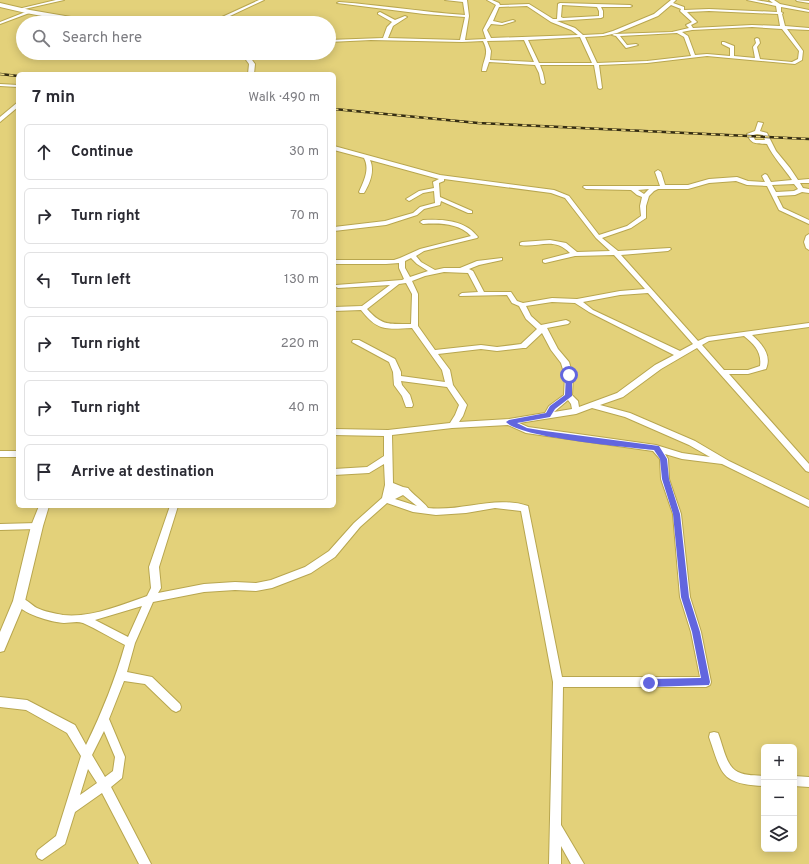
<!DOCTYPE html>
<html lang="en">
<head>
<meta charset="utf-8">
<style>
	:root { --surface:#fff; --page:#f2f2f3; --text:#2b2b33; --muted:#7c7c81; --line:#e1e1e2 }
	body { margin:0; font-family:Overpass,sans-serif; background:var(--page); color:var(--text) }
	.controls { position:absolute; right:12px; bottom:12px; display:grid; overflow:hidden; border-radius:6px; box-shadow:0 2px 10px #0003 }
	.controls button { width:36px; height:36px; display:grid; place-items:center; padding:0; border:0; border-bottom:1px solid var(--line); background:var(--surface); color:var(--text); font:20px sans-serif }
	.stop { position:absolute; width:12px; height:12px; margin:-9px; border:3px solid #6266df; border-radius:50%; background:#fff }
	.stop.end { background:#6266df; border-color:#fff; box-shadow:0 1px 4px #0008 }
	.list { margin:0; padding:0; list-style:none }
	h2 { display:flex; justify-content:space-between; align-items:center; height:52px; margin:0; padding:0 16px; font-size:17px }
	h2 small { font-size:13px; font-weight:400; color:var(--muted) }
	.list li { display:grid; grid-template-columns:26px 1fr auto; gap:12px; align-items:center; box-sizing:border-box; height:56px; margin:0 8px 8px; padding:0 8px; border:1px solid var(--line); border-radius:6px }
	.list b { display:block; font-size:15px; white-space:nowrap }
	.list em { font-size:13px; font-style:normal; color:var(--muted) }
	.icon { flex:none; width:22px; height:22px; fill:none; stroke:currentColor; stroke-width:2; stroke-linecap:round; stroke-linejoin:round }
	.map { position:relative; flex:none; width:809px; height:864px; overflow:hidden }
	.search { position:absolute; background:var(--surface); box-shadow:0 2px 10px #0003; left:16px; top:16px; width:320px; height:44px; display:flex; align-items:center; gap:10px; box-sizing:border-box; padding:0 14px; border-radius:22px; color:var(--muted); font-size:15px }
	.panel { position:absolute; background:var(--surface); box-shadow:0 2px 10px #0003; left:16px; top:72px; width:320px; height:436px; border-radius:6px }
	.map>svg:first-child { display:block }
	.lines { fill:none; stroke-linecap:round; stroke-linejoin:round }
	.minor-casing { stroke:#b8a64f; stroke-width:2 }
	.major-casing { stroke:#b8a64f; stroke-width:2 }
	.minor { fill:#fff; fill-rule:evenodd }
	.major { fill:#fff; fill-rule:evenodd }
	.rail-casing { stroke:#352d13; stroke-width:2.5 }
	.rail { stroke:#f1de87; stroke-width:1.5; stroke-dasharray:4.5; stroke-linecap:butt }
	.route { fill:#6266df }
</style>
</head>
<body>
<div class="map">
<svg width="809" height="864" viewBox="0 0 809 864">
	<rect width="100%" height="100%" fill="#e3d17a"/>
	<g class="lines">
		<!-- minor casing -->
		<g class="minor-casing">
			<g id="minor">
				<path d="M56,0H64L20,10L18,9Z"/>
				<path d="M259,0H264L215,23H209Z"/>
				<path d="M445,0H467L469,16L465,40L486,39L483,30L496,5L487,0H492L499,3L500,5L529,4L553,19H557L558,4L560,3L630,5L632,6L630,7H601L603,11V17L601,18L557,21L575,28L583,35L603,34L613,31L654,14L671,0H676L673,3L684,7V10L709,9L777,12L776,6L747,0H756L773,3L769,0H774L780,4L809,10V12L781,7V12L783,13L782,14L785,26L809,28V30L787,29L803,51L802,60L795,64L707,56L647,63L599,65L602,88L600,89L598,88L594,65H540L543,73L545,83L543,84L541,83L539,73L535,65L489,62L486,71H482C483,59 490,54 483,41L462,42L371,40L329,42V40L383,38L387,27L392,22L378,14V13L380,12L395,20L405,16L407,17L393,26L388,38L460,40L465,17L424,14L337,3L339,2C381,5 423,12 465,15L463,2ZM562,5L597,7L599,11V16L563,18L561,17ZM671,5L681,9L680,11L692,22L686,25L689,28L672,32L614,34L612,35L616,36L626,48L638,45L636,44L627,45L620,36L677,33L684,37L691,56L647,61L597,63L585,37L603,36L617,33L658,16ZM527,6L551,22L571,30L578,35L491,38L487,30L491,24L502,25L515,21L513,20L502,23L493,21L499,7ZM709,11L778,14L780,26L752,25L693,28L691,25L697,22L687,12ZM752,27L782,29L799,51L798,59L792,62L760,59L757,47L760,43L759,39L757,38L755,39L756,43L753,47L755,58L734,56V46L724,42H722V44L730,48V56L707,54L695,55L688,36L682,32L692,30ZM580,37L592,63H539L528,40ZM524,40L534,62L490,60L491,51L487,41Z"/>
				<path d="M796,0L809,1V3L797,1Z"/>
				<path d="M28,11L32,12L0,24V22Z"/>
				<path d="M0,84L18,85V87L0,86Z"/>
				<path d="M18,102V107L0,122V117Z"/>
				<path d="M758,122L763,123L760,131L767,133L776,151L790,168L798,180L809,179V183H800L803,188L809,189V193L802,192L795,195L777,196L783,208L809,220V224L779,210L767,186L747,185L736,181L709,183L688,189H658L654,191L649,196L646,206V218L631,228L602,238L618,251L670,248L671,249L668,251L621,255L698,341L707,337L809,323V327L752,335C762,344 772,355 766,369L748,374H729L809,464V472L806,471L697,348L661,369L623,397L600,405L630,413L695,441L729,461L809,500V507L722,464L682,459L665,454L668,459L669,479L681,514L690,597L701,632L711,682L710,685L706,687H563L561,825L584,864H571L561,846V864H549L553,682L521,511L495,508L466,513L436,515L413,512L387,503L360,527L335,557L311,573L272,588L256,591L235,590L204,592L153,602L135,643L127,672L152,677L180,704L181,707L180,710L176,712L172,710L145,684L124,681L109,719L125,757L122,778L111,787L151,864H139L102,793L75,812L65,844L42,860L38,858L36,854L38,850L56,836L81,756L67,733L26,710L0,707V697L27,700L75,725L86,745C102,712 115,680 125,645C111,638 97,629 83,623C77,621 70,623 64,623C51,622 21,614 14,601L16,598C23,595 30,604 37,608C45,612 54,613 63,615C91,618 121,605 147,596L151,588L149,567L170,506H178L159,567L161,588L158,593L204,584L235,582L256,583L271,580L305,567L329,551L354,523L382,498L385,485L384,464L369,473L334,475V469L367,467L384,456V436L334,435V429L388,430L450,423L455,415L459,405L447,387L401,381L402,385L410,395L413,405L412,407H406L402,396L394,385L393,372L389,362L352,342L353,340H359L395,359L401,372V376L445,382L442,370L412,328C387,329 378,332 361,310L334,311V307L362,306L390,285L338,288L336,287V285L402,280L404,279L399,268V263L386,264H334V260H394L400,258L420,249L471,236C459,223 439,223 423,224L420,222L423,220C443,219 465,220 478,237L477,238L424,251L416,256L421,262L435,270L444,268H460L477,261L502,258V260L479,265L469,269L473,271L484,292H511L517,301L523,303L552,298L577,299L620,291L645,289L614,255L575,256L545,263L543,262V260L570,253C553,236 539,248 520,245V243L522,242L550,240L566,243L577,252L610,251L596,238L565,198L551,193L444,179V181L439,183L440,197L472,211V213H468L441,201L440,205L424,209L417,215L386,225L334,231V227L385,221L413,213L420,207L435,203L434,191L423,193L411,200L409,201L406,199L419,191L434,188L433,182L439,179L370,160C375,171 370,183 364,193H360L359,192C364,181 370,169 364,158L334,150V146L440,175L554,190L569,196L599,235L627,226L641,216L640,206L642,197L637,195L631,190L586,189L583,187L584,186H660L655,172L658,170L661,172L665,185H688L709,179L737,177L748,181L765,182L762,176L765,174L767,175L771,182L792,180C784,168 773,157 767,144C755,143 752,145 747,134L755,131ZM757,134L763,135L765,140H755L753,135ZM794,184L798,189L794,191L776,192L772,185ZM649,189L644,194L638,190ZM411,258L417,264L428,271L410,277L405,268V261ZM444,272L468,273L478,292L462,293L459,295L460,296L507,295L512,303L519,306L526,319L537,329L521,344L497,347L481,345L435,350L418,326V294L412,281L425,276ZM406,283L412,294L411,324C389,324 382,326 367,309L399,284ZM648,293L693,344L680,351L593,310L583,302L620,295ZM552,302L575,303L589,312L674,355L655,365L617,393L579,407L578,401L572,395L573,376L569,362L558,349L547,328L568,324L570,322L566,320L541,325L531,316L526,306ZM542,333L551,350L561,363L565,376L564,395L549,406L545,413L509,419L459,422L463,416L467,405L453,385L450,370L438,354L481,349L497,351L523,348H526ZM744,336C754,344 762,352 760,366L748,370H724L702,345L709,341ZM568,400L571,404L572,409L554,412ZM592,408L625,417L689,445L710,457L682,453L656,445L528,427L519,423L576,414ZM508,425L526,433L653,451L660,459L661,479L673,514L680,597L691,632L700,677H562L528,506C495,495 461,512 428,508C423,501 411,493 408,488L403,487L393,483L392,435L452,428ZM403,495L417,506L395,499ZM142,606L128,637L95,620ZM104,731L115,757L113,771L105,777L92,755ZM88,769L97,783L80,795Z"/>
				<path d="M809,234V250L806,248L804,242L806,236Z"/>
				<rect x="0" y="451" width="18" height="6"/>
				<path d="M37,523L40,524L41,526L40,528L37,529L0,530V524Z"/>
				<path d="M714,732L718,733C723,745 726,767 738,772C746,776 756,775 764,776V786C720,784 722,774 709,737L710,733Z"/>
				<path d="M794,776L809,777V787L794,786Z"/>
			</g>
		</g>
		<!-- major casing -->
		<g class="major-casing">
			<g id="major">
				<path d="M0,3L30,10L106,23C71,23 34,15 0,7Z"/>
				<path d="M241,53H247L255,64L254,74H248L249,64Z"/>
				<path d="M39,506H49L43,526L25,601L4,651L0,652V632L13,601L31,526Z"/>
			</g>
		</g>
		<!-- minor -->
		<use href="#minor" class="minor"/>
		<!-- major -->
		<use href="#major" class="major"/>
		<!-- rail casing -->
		<g class="rail-casing">
			<g id="rail">
				<path d="M0,74L18,76"/>
				<path d="M334,109L478,123L809,139"/>
			</g>
		</g>
		<!-- rail -->
		<use href="#rail" class="rail"/>
	</g>
	<!-- route -->
	<path class="route" d="M569,373L572,375V396L555,409L550,417L517,423L527,428L545,431L659,446L667,459L669,479L680,514L689,597L700,632L710,682L709,685L649,687L645,683L649,679L701,678L692,632L681,597L673,514L662,479L660,459L654,450C627,447 521,438 506,422L509,420L546,413L550,406L565,395L566,375Z"/>
</svg>
<div class="controls">
<button>+</button>
<button>−</button>
<button><svg class="icon" aria-label="layers" viewBox="0 0 24 24"><path d="M12 4l9 5-9 5-9-5zM3 14l9 5 9-5"/></svg></button>
</div>
<div class="stop" style="left:569px;top:375px"></div>
<div class="stop end" style="left:649px;top:683px"></div>
<div class="search"><svg class="icon" aria-label="search" viewBox="0 0 24 24"><circle cx="10" cy="10" r="6"/><path d="M15 15l6 6"/></svg>Search here</div>
<section class="panel">
<h2>7 min<small>Walk · 490 m</small></h2>
<ul class="list">
<li><svg class="icon" aria-label="ahead" viewBox="0 0 24 24"><path d="M12 20V5M6 11l6-6 6 6"/></svg><div><b>Continue</b></div><em>30 m</em></li>
<li><svg class="icon" aria-label="right" viewBox="0 0 24 24"><path d="M7 20v-9h11M14 6l5 5-5 5"/></svg><div><b>Turn right</b></div><em>70 m</em></li>
<li><svg class="icon" aria-label="left" viewBox="0 0 24 24"><path d="M17 20v-9H6M10 6l-5 5 5 5"/></svg><div><b>Turn left</b></div><em>130 m</em></li>
<li><svg class="icon" aria-label="right" viewBox="0 0 24 24"><path d="M7 20v-9h11M14 6l5 5-5 5"/></svg><div><b>Turn right</b></div><em>220 m</em></li>
<li><svg class="icon" aria-label="right" viewBox="0 0 24 24"><path d="M7 20v-9h11M14 6l5 5-5 5"/></svg><div><b>Turn right</b></div><em>40 m</em></li>
<li><svg class="icon" aria-label="arrive" viewBox="0 0 24 24"><path d="M6 21V4h12l-3 4 3 4H6"/></svg><div><b>Arrive at destination</b></div></li>
</ul>
</section>
</div>
</body>
</html>
